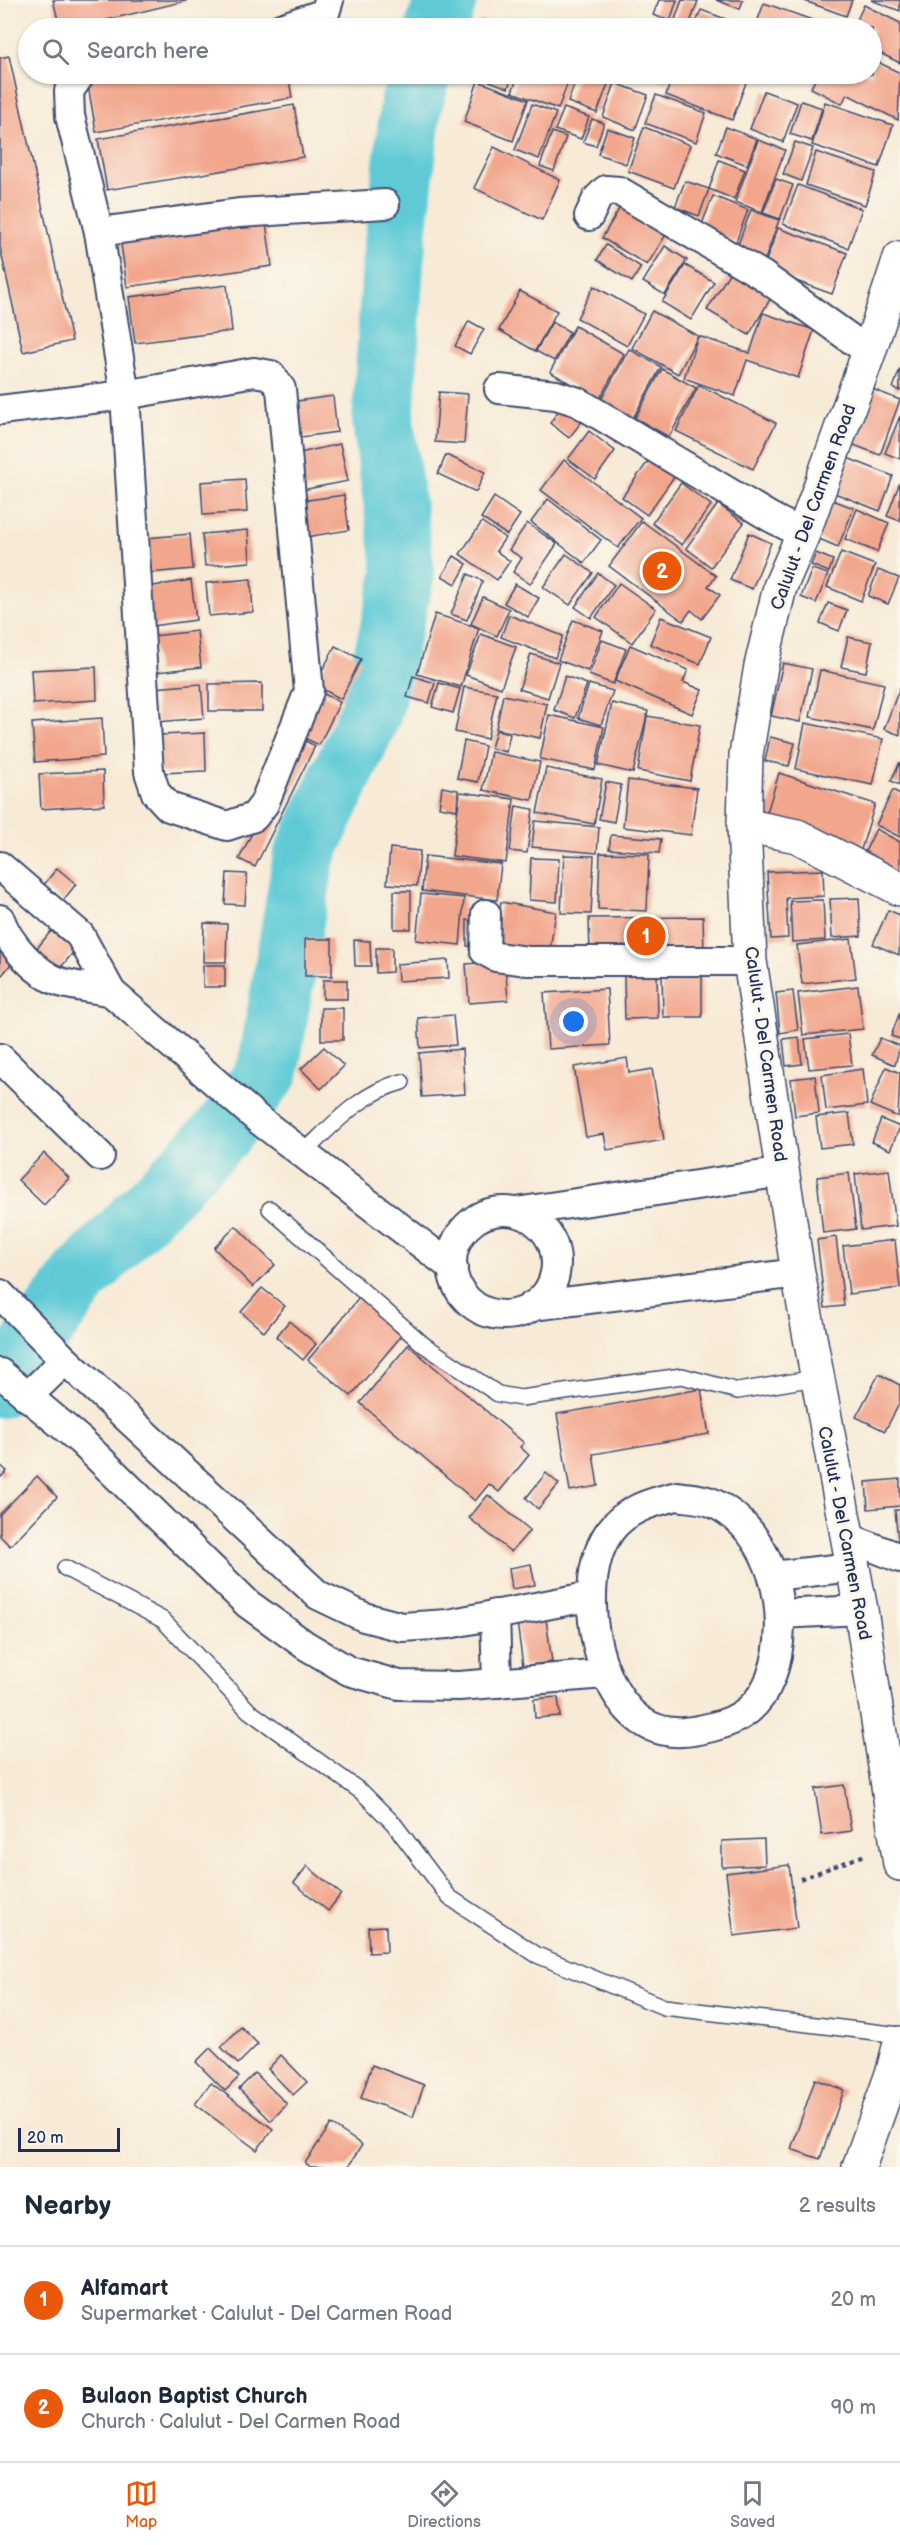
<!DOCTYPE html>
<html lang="en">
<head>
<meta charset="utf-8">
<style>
	:root { --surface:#fff; --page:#f2f2f3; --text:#1f2937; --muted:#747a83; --line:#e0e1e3; --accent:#ea580c }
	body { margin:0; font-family:"Balsamiq Sans",sans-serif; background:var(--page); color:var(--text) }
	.scale { position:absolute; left:18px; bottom:15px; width:102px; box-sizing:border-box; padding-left:6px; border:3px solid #1b2f5e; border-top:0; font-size:16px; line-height:21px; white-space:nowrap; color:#1b2f5e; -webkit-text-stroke:4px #fbf7ec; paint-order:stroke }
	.you { position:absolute; left:574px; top:1022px; width:21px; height:21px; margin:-15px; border:4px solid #fff; border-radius:50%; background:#1a73e8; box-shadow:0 0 0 9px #1a73e833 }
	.badge { display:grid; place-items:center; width:39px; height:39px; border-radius:50%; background:var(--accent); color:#fff; font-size:20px; font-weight:700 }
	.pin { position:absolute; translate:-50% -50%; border:3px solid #fff; box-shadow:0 2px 6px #0006 }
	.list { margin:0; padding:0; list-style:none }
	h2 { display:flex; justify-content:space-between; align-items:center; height:78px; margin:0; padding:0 24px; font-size:26px }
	h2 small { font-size:20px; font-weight:400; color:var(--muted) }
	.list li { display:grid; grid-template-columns:39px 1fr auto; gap:18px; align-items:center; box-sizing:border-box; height:108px; padding:0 24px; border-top:2px solid var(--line) }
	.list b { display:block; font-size:22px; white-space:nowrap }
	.list p { margin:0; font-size:20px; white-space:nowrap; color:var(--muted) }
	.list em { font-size:20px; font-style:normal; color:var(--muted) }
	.icon { flex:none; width:33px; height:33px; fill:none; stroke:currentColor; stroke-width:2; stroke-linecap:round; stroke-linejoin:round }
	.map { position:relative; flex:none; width:900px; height:2167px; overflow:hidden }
	.search { position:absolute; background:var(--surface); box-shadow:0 2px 4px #0004; left:18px; right:18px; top:18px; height:66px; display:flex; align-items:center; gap:15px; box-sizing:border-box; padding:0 21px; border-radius:33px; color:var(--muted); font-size:22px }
	.sheet { height:294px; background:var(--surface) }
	nav { display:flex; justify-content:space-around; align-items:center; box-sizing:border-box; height:84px; border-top:2px solid var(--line); background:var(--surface); font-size:16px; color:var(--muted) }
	nav a { display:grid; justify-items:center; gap:3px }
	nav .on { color:var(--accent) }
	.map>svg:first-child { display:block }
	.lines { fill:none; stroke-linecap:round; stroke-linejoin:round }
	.river { stroke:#5ecad6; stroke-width:62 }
	.building { fill:#f2a68c }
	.lane-casing { stroke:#3c4b70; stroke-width:18 }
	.street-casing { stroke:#3c4b70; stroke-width:32 }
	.secondary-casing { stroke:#3c4b70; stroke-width:36 }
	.path { stroke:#3c4b70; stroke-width:4; stroke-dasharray:4.5 4.5; stroke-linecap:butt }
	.lane { stroke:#fff; stroke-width:15 }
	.street { stroke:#fff; stroke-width:28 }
	.secondary { stroke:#fff; stroke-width:33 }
	.labels { text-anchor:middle; stroke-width:6; stroke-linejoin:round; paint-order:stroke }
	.street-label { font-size:18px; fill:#1b2f5e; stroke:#fbf7ec }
</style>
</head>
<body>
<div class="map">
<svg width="900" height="2167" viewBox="0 0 900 2167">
	<rect width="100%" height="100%" fill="#fbf7ec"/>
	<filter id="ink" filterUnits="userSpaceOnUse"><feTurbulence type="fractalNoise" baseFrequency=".0167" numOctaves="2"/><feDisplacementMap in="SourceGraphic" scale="12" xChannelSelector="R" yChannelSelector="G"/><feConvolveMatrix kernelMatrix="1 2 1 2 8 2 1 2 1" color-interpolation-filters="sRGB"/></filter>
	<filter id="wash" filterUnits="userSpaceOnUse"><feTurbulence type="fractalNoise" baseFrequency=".008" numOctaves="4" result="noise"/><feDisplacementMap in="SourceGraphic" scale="24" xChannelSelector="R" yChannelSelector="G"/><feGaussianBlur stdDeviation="1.35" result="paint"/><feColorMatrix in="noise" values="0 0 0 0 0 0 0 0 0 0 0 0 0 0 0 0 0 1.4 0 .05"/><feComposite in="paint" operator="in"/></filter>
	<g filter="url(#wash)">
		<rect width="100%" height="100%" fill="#f7ead6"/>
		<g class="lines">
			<!-- river -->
			<g class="river">
				<path d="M436,28L446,0"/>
				<path d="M0,1387L82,1276L222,1133L268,1071L304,856L371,712L404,573L383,421L393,262L411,104L421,74"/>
			</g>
		</g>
		<g id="blocks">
			<!-- building -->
			<g class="building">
				<path d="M53,0H186V1L73,28H60Z"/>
				<path d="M659,0H677L670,21L653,15Z"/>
				<path d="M682,0L698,1L688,28H672Z"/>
				<path d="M716,0H743L740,9Z"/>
				<path d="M802,0H852L846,16Z"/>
				<path d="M871,0H900V11Z"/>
				<path d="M764,3L835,28H755Z"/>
				<path d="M864,5L900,23V63L872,49V28H853Z"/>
				<path d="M701,10L750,28H694Z"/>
				<path d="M481,20L505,28H478Z"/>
				<path d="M9,56L72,341L23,352L0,247V58Z"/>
				<path d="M872,59L900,73L898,120L847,94L842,104L811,88L818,74H872Z"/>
				<path d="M121,74H288L292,98L96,132L87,79Z"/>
				<path d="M471,74H513L508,88Z"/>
				<path d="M519,74H571L558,109L512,92Z"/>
				<path d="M578,74L611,76L597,113L568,102Z"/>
				<path d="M641,74H670L666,83Z"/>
				<path d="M673,74H729L747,80L732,120L666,95Z"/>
				<path d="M802,74H816L814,78Z"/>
				<path d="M478,81L528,100L513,141L464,122Z"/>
				<path d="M615,83L648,95L635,130L603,117Z"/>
				<path d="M764,91L797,103L783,142L750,129Z"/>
				<path d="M656,95L706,113L696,142L645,123Z"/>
				<path d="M801,101L822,108L812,141L790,134Z"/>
				<path d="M825,102L893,125L879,167L812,145Z"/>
				<path d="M532,104L556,113L539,159L515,150Z"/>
				<path d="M294,105L303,157L107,190L98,139Z"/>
				<path d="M564,108L589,117L581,139L555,130Z"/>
				<path d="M592,119L604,123L596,146L583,142Z"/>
				<path d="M644,127L690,145L674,188L628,171Z"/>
				<path d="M726,127L757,139L747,165L716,153Z"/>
				<path d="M607,128L635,138L626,164L598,154Z"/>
				<path d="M552,132L566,137L554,171L540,166Z"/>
				<path d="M758,140L785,150L762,212L735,202Z"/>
				<path d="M795,142L813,148L801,181L783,174Z"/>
				<path d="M494,147L560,180L542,220L474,188Z"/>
				<path d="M816,152L876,172L865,205L806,185Z"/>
				<path d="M719,160L745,170L734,199L709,189Z"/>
				<path d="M776,179L793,185L780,219L763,213Z"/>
				<path d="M685,181L709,189L699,216L675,207Z"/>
				<path d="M798,185L862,209L848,248L783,224Z"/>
				<path d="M713,196L748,210L736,242L700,229Z"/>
				<path d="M626,197L672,225L647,265L602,238Z"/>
				<path d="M751,210L779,220L763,265L734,255Z"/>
				<path d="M265,216L272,266L127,287L120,237Z"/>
				<path d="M778,228L847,253L832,294L763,269Z"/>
				<path d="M606,245L641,267L632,282L597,260Z"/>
				<path d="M665,246L687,260L665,295L643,282Z"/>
				<path d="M685,265L714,282L691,320L662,302Z"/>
				<path d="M731,270L772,296L749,335L707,310Z"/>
				<path d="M227,285L232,331L135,343L129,297Z"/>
				<path d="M594,286L644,314L627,346L577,318Z"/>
				<path d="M520,291L557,311L535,351L499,330Z"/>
				<path d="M652,311L698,336L678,374L632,348Z"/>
				<path d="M763,313L814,330L798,378L747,360L735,396L684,378L698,336L750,353Z"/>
				<path d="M469,321L484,329L470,354L455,346Z"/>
				<path d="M552,322L570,332L554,361L536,351Z"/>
				<path d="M575,326L624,354L599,400L550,372Z"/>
				<path d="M629,349L661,367L632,420L600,402Z"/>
				<path d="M662,369L696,388L669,437L635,418Z"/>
				<path d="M900,369V391L893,388Z"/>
				<path d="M699,385L776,423L753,469L676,431Z"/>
				<path d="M867,387L900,400L880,455L846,442Z"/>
				<path d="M439,392L468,394L464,444L435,442Z"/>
				<path d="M333,396L337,432L294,438L290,402Z"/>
				<path d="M565,401L586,416L569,438L550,423Z"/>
				<path d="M900,416V459L885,453Z"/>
				<path d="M589,431L615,451L595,479L568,459Z"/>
				<path d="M340,444L348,481L302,490L295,454Z"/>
				<path d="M446,455L485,472L476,492L438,474Z"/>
				<path d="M652,456L676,474L647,515L622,497Z"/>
				<path d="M845,457L893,476L880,511L832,492Z"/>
				<path d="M564,460L641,518L618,548L541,490Z"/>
				<path d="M245,479L247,512L203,515L201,482Z"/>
				<path d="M900,482V521L887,516Z"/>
				<path d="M681,483L711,505L682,545L652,523Z"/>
				<path d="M344,495L349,530L306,537L301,501Z"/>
				<path d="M494,497L520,515L507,535L481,518Z"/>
				<path d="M548,499L601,540L584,563L531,522Z"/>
				<path d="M832,500L854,508L838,547L817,538Z"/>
				<path d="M718,504L744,523L711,567L686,548Z"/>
				<path d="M857,509L889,523L877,552L845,539Z"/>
				<path d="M642,521L716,576L708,586L720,595L702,619L691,610L683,621L609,566Z"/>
				<path d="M482,522L505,538L496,551L510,561L497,580L460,554Z"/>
				<path d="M527,523L557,544L530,584L513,572L522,558L509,550Z"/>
				<path d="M248,530L250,562L205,566L202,534Z"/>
				<path d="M749,533L771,543L752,589L730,580Z"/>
				<path d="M190,534L193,569L149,573L146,538Z"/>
				<path d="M841,552L875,565L861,601L827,587Z"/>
				<path d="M816,553L833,560L829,572L811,565Z"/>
				<path d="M566,554L593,573L570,605L543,587Z"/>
				<path d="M454,556L467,564L456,584L442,576Z"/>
				<path d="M812,569L828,574L816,603L801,597Z"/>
				<path d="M878,570L899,578L888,604L868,596Z"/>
				<path d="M598,573L614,585L591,618L575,607Z"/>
				<path d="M468,574L483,581L467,620L451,614Z"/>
				<path d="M251,579L253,612L209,616L206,583Z"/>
				<path d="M191,580L196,620L152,626L147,587Z"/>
				<path d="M619,583L656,609L632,643L596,617Z"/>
				<path d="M515,584L539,598L528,617L504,603Z"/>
				<path d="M483,597L509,609L497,636L471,624Z"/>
				<path d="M828,603L847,610L839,631L820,623Z"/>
				<path d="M435,614L479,628L461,687L417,674Z"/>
				<path d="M509,615L563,636L555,658L501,637Z"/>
				<path d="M661,617L711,637L700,664L650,644Z"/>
				<path d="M573,620L603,631L588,671L558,660Z"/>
				<path d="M197,631L201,667L157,672L153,636Z"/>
				<path d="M481,634L516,647L501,688L466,675Z"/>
				<path d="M848,637L872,642L866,672L841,667Z"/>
				<path d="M602,640L626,649L613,684L589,675Z"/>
				<path d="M630,645L688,670L683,682L702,690L692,714L615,681Z"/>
				<path d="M335,646L361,659L341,699L315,685Z"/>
				<path d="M531,654L559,663L548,698L519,689Z"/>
				<path d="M783,663L812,669L800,722L771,716Z"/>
				<path d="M96,667L97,700L33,704L31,670Z"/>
				<path d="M820,670L884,684L873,730L810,717Z"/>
				<path d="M413,676L435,683L429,703L407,697Z"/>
				<path d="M565,676L587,684L575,718L554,710Z"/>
				<path d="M262,683V711H209V684Z"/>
				<path d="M439,683L460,689L453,713L432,707Z"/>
				<path d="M201,684L204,718L157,722L154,688Z"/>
				<path d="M589,684L613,691L601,725L578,718Z"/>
				<path d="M464,687L497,693L487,739L455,732Z"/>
				<path d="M900,687V735L884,729Z"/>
				<path d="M322,693L340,702L319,745L300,736Z"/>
				<path d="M503,695L547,704L540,738L496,729Z"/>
				<path d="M612,703L648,711L633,773L598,765Z"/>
				<path d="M549,715L604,727L595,770L540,759Z"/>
				<path d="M647,716L700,725L690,781L638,771Z"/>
				<path d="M102,718L104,757L35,762L32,723Z"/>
				<path d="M805,723L883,739L873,785L796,769Z"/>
				<path d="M496,730L510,734L506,752L491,748Z"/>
				<path d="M205,733L206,771L161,773L160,735Z"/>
				<path d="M770,737L795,743L789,766L765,761Z"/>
				<path d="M300,738L315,746L255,867L239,859Z"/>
				<path d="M464,741L485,746L478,782L457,778Z"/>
				<path d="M491,752L540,762L532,800L483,790Z"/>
				<path d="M900,762V785L891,781Z"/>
				<path d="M546,768L602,779L594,824L537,813Z"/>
				<path d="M103,771L104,805L41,809L39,774Z"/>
				<path d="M779,773L875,804L860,853L764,822Z"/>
				<path d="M628,780L697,788L691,835L623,827Z"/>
				<path d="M606,782L621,785L614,822L599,819Z"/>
				<path d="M442,787L458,790L457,810L439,807Z"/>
				<path d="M893,790L900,794V837L876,825Z"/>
				<path d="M460,792L514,799L506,863L452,856Z"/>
				<path d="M516,806L533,809L527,853L510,851Z"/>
				<path d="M535,821L599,827L597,853L532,847Z"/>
				<path d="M876,829L900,842V874L862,858Z"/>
				<path d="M611,835L661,839L659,853L609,849Z"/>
				<path d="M390,848L420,851L417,886L387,884Z"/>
				<path d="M600,853L649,854L647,911L598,909Z"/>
				<path d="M564,855L594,856L591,914L561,913Z"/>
				<path d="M425,856L501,864L497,900L422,891Z"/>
				<path d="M531,858L559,859L557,902L529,900Z"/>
				<path d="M57,868L76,884L62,902L43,886Z"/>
				<path d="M823,870L824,896L786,898L788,938L771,939L767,872Z"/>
				<path d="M227,873L247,874L245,905L225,904Z"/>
				<rect x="394" y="891" width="17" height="38"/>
				<path d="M421,894L464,898L460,945L416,940Z"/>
				<path d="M859,898L861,936L832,938L830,899Z"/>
				<path d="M823,900L825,940L792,942L790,901Z"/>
				<path d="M501,902L556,912L549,955L494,946Z"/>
				<path d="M888,910L900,915L899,955L873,944Z"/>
				<path d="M703,917L704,954L590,955L589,918Z"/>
				<rect x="467" y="920" width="15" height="26"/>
				<path d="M204,923L227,924L226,962H203Z"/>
				<path d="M51,931L75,950L58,971L34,952Z"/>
				<rect x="305" y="939" width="27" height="37"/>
				<path d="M851,939L856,978L802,984L797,945Z"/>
				<path d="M354,940L370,941L371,966H355Z"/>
				<path d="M0,945L16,958L2,975L0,974Z"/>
				<path d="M376,948H392V972L376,973Z"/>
				<path d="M448,960L449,978L398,981L397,964Z"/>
				<path d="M505,961L508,1000L469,1003L466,964Z"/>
				<rect x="203" y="965" width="22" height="22"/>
				<path d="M662,974L702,975V1017H663Z"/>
				<path d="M657,975L658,1018L625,1019L624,976Z"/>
				<rect x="323" y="980" width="24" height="19"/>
				<path d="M858,986L863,1029L803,1035L798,993Z"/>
				<path d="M607,989L610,1045L548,1049L544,993Z"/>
				<path d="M793,991L798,1030L780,1033L776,993Z"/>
				<rect x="321" y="1008" width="22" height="32"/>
				<path d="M900,1012V1039L891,1036Z"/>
				<path d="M453,1015L456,1045L420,1048L418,1018Z"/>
				<path d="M848,1034L852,1065L809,1069L805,1039Z"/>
				<path d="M799,1037L802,1064L786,1066L783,1039Z"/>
				<path d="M880,1038L900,1046L895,1065L872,1055Z"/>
				<path d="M324,1047L344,1066L321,1089L301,1069Z"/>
				<path d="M462,1049L465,1094L422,1097L419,1053Z"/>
				<path d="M627,1058L629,1073L652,1069L664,1140L607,1150L604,1134L586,1137L574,1067Z"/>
				<path d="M886,1067L900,1073L898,1117L870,1105Z"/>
				<path d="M863,1069L867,1105L826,1110L822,1075Z"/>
				<path d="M815,1076L819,1113L795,1116L791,1079Z"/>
				<path d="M849,1113L853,1144L820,1148L816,1117Z"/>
				<path d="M881,1119L900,1127L890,1150L872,1142Z"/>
				<path d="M44,1153L69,1178L44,1205L18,1180Z"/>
				<path d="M889,1170L896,1226L861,1230L855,1174Z"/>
				<path d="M849,1173L856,1229L823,1233L817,1177Z"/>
				<path d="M236,1226L275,1265L253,1287L214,1248Z"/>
				<path d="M836,1237L844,1306L825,1308L817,1240Z"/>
				<path d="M895,1240L900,1288L849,1294L843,1246Z"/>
				<path d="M262,1288L285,1306L264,1332L241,1312Z"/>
				<path d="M359,1298L402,1335L351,1396L308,1360Z"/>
				<path d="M289,1321L316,1344L303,1360L276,1337Z"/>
				<path d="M408,1345L524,1443L520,1447L529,1455L499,1492L489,1484L475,1501L360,1403Z"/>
				<path d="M879,1374L900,1385V1402L885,1431L856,1417Z"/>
				<path d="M701,1389L709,1434L593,1454L598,1486L570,1491L557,1414Z"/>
				<path d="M0,1465L7,1471L0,1478Z"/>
				<path d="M546,1473L559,1484L538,1509L526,1498Z"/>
				<path d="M37,1476L57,1497L10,1546L0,1536V1514Z"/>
				<path d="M900,1479V1506L868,1509L866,1482Z"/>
				<path d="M488,1495L530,1530L511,1552L469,1518Z"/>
				<path d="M895,1510H900V1540L898,1541Z"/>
				<path d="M531,1564L535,1585L512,1589L509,1568Z"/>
				<path d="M546,1619L552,1662L523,1666L517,1622Z"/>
				<path d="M558,1697L560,1716L535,1718L534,1699Z"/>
				<path d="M844,1785L851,1831L822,1835L815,1789Z"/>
				<path d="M764,1839L765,1865L722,1867V1841Z"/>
				<path d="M789,1865L797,1928L734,1936L726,1873Z"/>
				<path d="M307,1866L341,1894L328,1911L294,1883Z"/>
				<path d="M386,1926L387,1952L369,1953L368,1927Z"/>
				<path d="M241,2027L258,2044L238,2064L221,2047Z"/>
				<path d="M210,2048L239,2077L225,2091L196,2062Z"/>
				<path d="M281,2055L307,2082L293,2095L268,2069Z"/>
				<path d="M372,2065L424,2085L413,2117L361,2098Z"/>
				<path d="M255,2073L287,2104L271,2121L239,2089Z"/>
				<path d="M815,2079L844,2090L820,2159L791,2149Z"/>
				<path d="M211,2083L273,2129L257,2150L195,2104Z"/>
				<path d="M331,2124L362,2145L348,2167H311L305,2163Z"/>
			</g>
		</g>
	</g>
	<g filter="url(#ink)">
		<use href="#blocks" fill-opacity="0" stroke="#3c4b70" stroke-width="1.5"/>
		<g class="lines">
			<!-- lane casing -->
			<g class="lane-casing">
				<g id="lane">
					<path d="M302,1154C333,1125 360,1093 402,1082"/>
					<path d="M270,1209L424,1345L498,1394L521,1398L682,1376L738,1391L815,1378"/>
					<path d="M65,1568L163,1620L249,1711L363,1793L394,1824L449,1897L537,1955L664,2007L900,2035"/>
				</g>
			</g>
			<!-- street casing -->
			<g class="street-casing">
				<g id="street">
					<path d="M281,28L325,13L329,0"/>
					<path d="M589,216L597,199L606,190L619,191L762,275L869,352"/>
					<path d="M99,232L239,213L385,204"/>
					<path d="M254,372L271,375L281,389L309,691L264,804L254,817L227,826L169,807L156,793L149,772L125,395Z"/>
					<path d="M499,389L556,395L578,402L770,517L803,534"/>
					<path d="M0,410L125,395L99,232L70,116L69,91L81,74"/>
					<path d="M0,866L80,935L111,992L259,1120L453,1268"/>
					<path d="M486,914L485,951L496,957L528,961H750"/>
					<path d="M0,919C8,943 36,974 60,982C76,987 95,988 111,992"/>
					<path d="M0,1058L100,1156"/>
					<circle cx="504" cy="1263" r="52"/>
					<path d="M516,1212L784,1172"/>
					<path d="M0,1294L65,1360L318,1595L364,1617L402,1627L448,1624L592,1596"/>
					<path d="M532,1306L798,1273"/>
					<path d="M0,1373L81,1441L248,1604L305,1645L349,1671L399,1685L459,1686L605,1674"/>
					<path d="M27,1397L65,1360"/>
					<path d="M677,1496C688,1498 703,1498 713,1503C774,1531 793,1617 771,1677C760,1705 742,1720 712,1727C692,1732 671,1736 650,1726C594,1699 574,1580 610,1531C626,1509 652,1502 677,1496Z"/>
					<path d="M847,1537L900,1558"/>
					<path d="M773,1576L852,1567"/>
					<path d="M495,1614L497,1683"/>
					<path d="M780,1614L861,1610"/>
				</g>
			</g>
			<!-- secondary casing -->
			<g class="secondary-casing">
				<g id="secondary">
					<path d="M900,258L869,352L803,534L780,587L761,666L746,755L744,825L750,961L798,1273L861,1610L900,1864"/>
					<path d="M744,825L797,836L900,889"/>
					<path d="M859,2167L893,2071L900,2043"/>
				</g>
			</g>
			<!-- path -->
			<path class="path" d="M800,1879L865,1855"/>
			<!-- lane -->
			<use href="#lane" class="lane"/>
			<!-- street -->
			<use href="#street" class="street"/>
			<!-- secondary -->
			<use href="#secondary" class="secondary"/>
		</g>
	</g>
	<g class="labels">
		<!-- street labels -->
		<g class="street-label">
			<text transform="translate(813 507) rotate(-70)" y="6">Calulut - Del Carmen Road</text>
			<text transform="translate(766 1054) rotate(82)" y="6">Calulut - Del Carmen Road</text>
			<text transform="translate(845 1533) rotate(79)" y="6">Calulut - Del Carmen Road</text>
		</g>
	</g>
</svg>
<div class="scale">20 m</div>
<div class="you"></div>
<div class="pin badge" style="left:646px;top:936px">1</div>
<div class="pin badge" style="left:662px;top:571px">2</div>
<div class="search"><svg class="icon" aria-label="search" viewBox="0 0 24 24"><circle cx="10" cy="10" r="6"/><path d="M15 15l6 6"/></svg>Search here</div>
</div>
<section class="sheet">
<h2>Nearby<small>2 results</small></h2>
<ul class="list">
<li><span class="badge">1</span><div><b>Alfamart</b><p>Supermarket · Calulut - Del Carmen Road</p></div><em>20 m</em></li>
<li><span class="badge">2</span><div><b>Bulaon Baptist Church</b><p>Church · Calulut - Del Carmen Road</p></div><em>90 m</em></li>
</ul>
</section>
<nav>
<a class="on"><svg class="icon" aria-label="map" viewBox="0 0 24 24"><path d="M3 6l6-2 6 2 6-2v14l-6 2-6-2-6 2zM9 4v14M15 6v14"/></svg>Map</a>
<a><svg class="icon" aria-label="directions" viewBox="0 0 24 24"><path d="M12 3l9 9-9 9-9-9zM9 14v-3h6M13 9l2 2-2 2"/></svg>Directions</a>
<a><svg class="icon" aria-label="saved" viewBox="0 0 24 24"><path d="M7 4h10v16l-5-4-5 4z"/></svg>Saved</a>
</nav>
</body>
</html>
